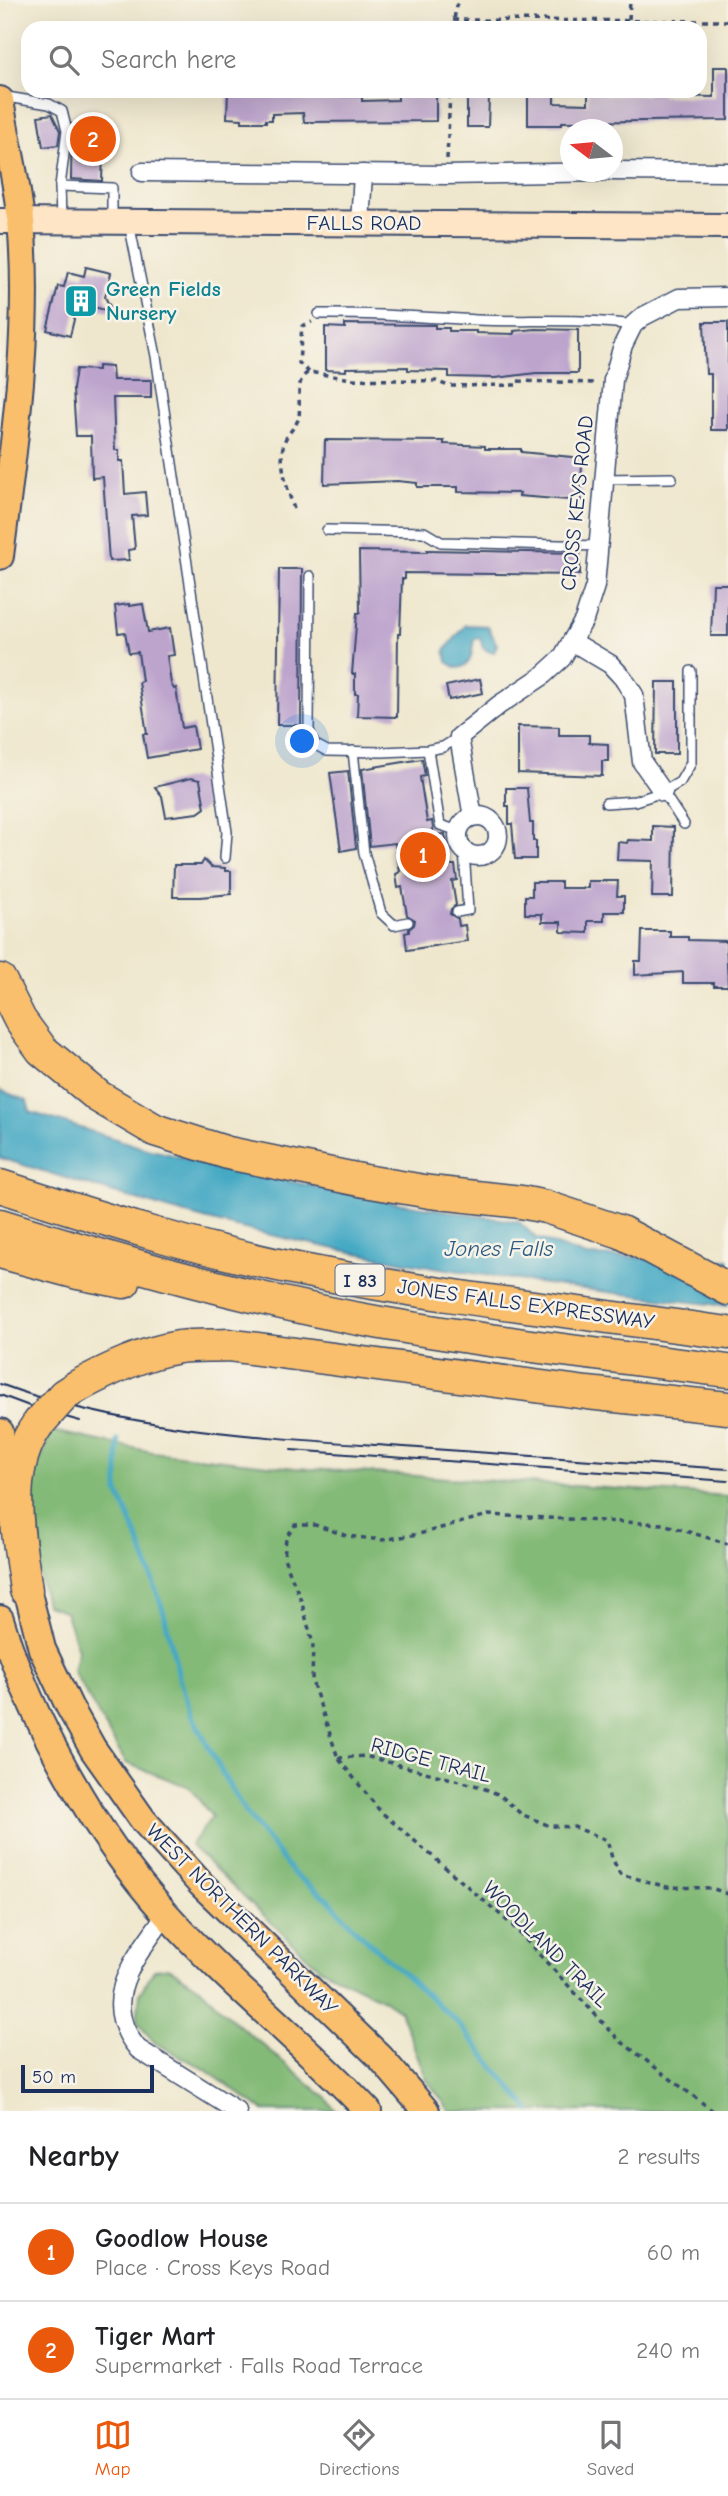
<!DOCTYPE html>
<html lang="en">
<head>
<meta charset="utf-8">
<style>
	:root { --surface:#fff; --page:#f6f6f6; --text:#202124; --muted:#757577; --line:#e0e0e0; --accent:#ea580c }
	body { margin:0; font-family:"Comic Neue",sans-serif; background:var(--page); color:var(--text) }
	.compass { position:absolute; left:560px; top:119px; width:63px; height:63px; border-radius:50%; background:var(--surface); box-shadow:0 7px 28px #0002; rotate:286deg }
	.scale { position:absolute; left:21px; bottom:18px; width:133px; box-sizing:border-box; padding-left:7px; border:4px solid #1b2f5e; border-top:0; font-size:19px; line-height:24px; white-space:nowrap; color:#1b2f5e; -webkit-text-stroke:5px #f7f3e8; paint-order:stroke }
	.you { position:absolute; left:303px; top:742px; width:24px; height:24px; margin:-18px; border:5px solid #fff; border-radius:50%; background:#1a73e8; box-shadow:0 0 0 10px #1a73e833 }
	.badge { display:grid; place-items:center; width:46px; height:46px; border-radius:50%; background:var(--accent); color:#fff; font-size:23px; font-weight:700 }
	.pin { position:absolute; translate:-50% -50%; border:4px solid #fff; box-shadow:0 2px 7px #0006 }
	.list { margin:0; padding:0; list-style:none }
	h2 { display:flex; justify-content:space-between; align-items:center; height:91px; margin:0; padding:0 28px; font-size:30px }
	h2 small { font-size:23px; font-weight:400; color:var(--muted) }
	.list li { display:grid; grid-template-columns:46px 1fr auto; gap:21px; align-items:center; box-sizing:border-box; height:98px; padding:0 28px; border-top:2px solid var(--line) }
	.list b { display:block; font-size:26px; white-space:nowrap }
	.list p { margin:0; font-size:23px; white-space:nowrap; color:var(--muted) }
	.list em { font-size:23px; font-style:normal; color:var(--muted) }
	.icon { flex:none; width:38px; height:38px; fill:none; stroke:currentColor; stroke-width:2; stroke-linecap:round; stroke-linejoin:round }
	.map { position:relative; flex:none; width:728px; height:2111px; overflow:hidden }
	.search { position:absolute; background:var(--surface); box-shadow:0 7px 28px #0002; left:21px; right:21px; top:21px; height:77px; display:flex; align-items:center; gap:18px; box-sizing:border-box; padding:0 24px; border-radius:21px; color:var(--muted); font-size:26px }
	.sheet { height:287px; background:var(--surface) }
	nav { display:flex; justify-content:space-around; align-items:center; box-sizing:border-box; height:98px; border-top:2px solid var(--line); background:var(--surface); font-size:19px; color:var(--muted) }
	nav a { display:grid; justify-items:center; gap:4px }
	nav .on { color:var(--accent) }
	.map>svg:first-child { display:block }
	.forest { fill:#83ba77; stroke:#4f746a; stroke-width:2 }
	.water { fill:#45a9c4; stroke:#306c91; stroke-width:2 }
	.lines { fill:none; stroke-linecap:round; stroke-linejoin:round }
	.stream { stroke:#45a9c4; stroke-width:5 }
	.building { fill:#bda4cd }
	.service-casing { stroke:#3b4b6f; stroke-width:12 }
	.minor-casing { stroke:#3b4b6f; stroke-width:21 }
	.secondary-casing { stroke:#3b4b6f; stroke-width:28 }
	.primary-casing { stroke:#3b4b6f; stroke-width:30 }
	.motorway-casing { stroke:#3b4b6f; stroke-width:35 }
	.path { stroke:#3b4b6f; stroke-width:3.5; stroke-dasharray:5 5; stroke-linecap:butt }
	.service { stroke:#fff; stroke-width:9 }
	.minor { stroke:#fff; stroke-width:18 }
	.secondary { stroke:#fde5c5; stroke-width:24 }
	.primary { stroke:#f9bf6d; stroke-width:26 }
	.motorway { stroke:#f9bf6d; stroke-width:32 }
	.tram { stroke:#1b2f5e; stroke-width:2 }
	.motorway-bridge-casing { stroke:#3b4b6f; stroke-width:35; stroke-linecap:butt }
	.motorway-bridge { stroke:#f9bf6d; stroke-width:32 }
	.labels { text-anchor:middle; stroke-width:5; stroke-linejoin:round; paint-order:stroke }
	.shield { fill:#f7f3e8; stroke:#5d6a87; stroke-width:2 }
	.shield-label { font-size:19px; font-weight:bold; fill:#1b2f5e }
	.street-label { font-size:21px; fill:#1b2f5e; stroke:#f7f3e8 }
	.culture-label { font-size:21px; font-weight:bold; fill:#0d838f; stroke:#f7f3e8; text-anchor:start }
	.water-label { font-size:23px; font-style:italic; fill:#2a5a82; stroke:#f7f3e8 }
</style>
</head>
<body>
<div class="map">
<svg width="728" height="2111" viewBox="0 0 728 2111">
	<rect width="100%" height="100%" fill="#f7f3e8"/>
	<filter id="ink" filterUnits="userSpaceOnUse"><feTurbulence type="fractalNoise" baseFrequency=".0143" numOctaves="2"/><feDisplacementMap in="SourceGraphic" scale="14" xChannelSelector="R" yChannelSelector="G"/><feConvolveMatrix kernelMatrix="1 2 1 2 8 2 1 2 1" color-interpolation-filters="sRGB"/></filter>
	<filter id="wash" filterUnits="userSpaceOnUse"><feTurbulence type="fractalNoise" baseFrequency=".00686" numOctaves="4" result="noise"/><feDisplacementMap in="SourceGraphic" scale="28" xChannelSelector="R" yChannelSelector="G"/><feGaussianBlur stdDeviation="1.57" result="paint"/><feColorMatrix in="noise" values="0 0 0 0 0 0 0 0 0 0 0 0 0 0 0 0 0 1.4 0 .05"/><feComposite in="paint" operator="in"/></filter>
	<g filter="url(#wash)">
		<rect width="100%" height="100%" fill="#efe7cd"/>
		<!-- forest -->
		<g class="forest">
			<path d="M52,1431L152,1452L295,1468L728,1496V2111H450L427,2080L400,2011L384,2000L319,1968L190,1845L212,1817L189,1787L126,1763L73,1671L78,1650L65,1611L46,1605L28,1521L27,1493Z"/>
			<path d="M169,1968L203,1991L229,2017L325,2097L336,2111H264L203,2068L155,2043L137,2022L140,1993L154,1970Z"/>
		</g>
		<!-- water -->
		<g class="water">
			<path d="M466,625L488,626L497,645L494,652H490L483,648L480,638L474,639C471,652 474,666 457,668L447,662L445,650Z"/>
			<path d="M0,1090L27,1101L30,1112L147,1149L254,1174L385,1201L519,1222L536,1238L586,1256L630,1257L708,1264L728,1259V1306C553,1287 375,1263 204,1219C135,1201 68,1178 0,1158Z"/>
		</g>
		<g class="lines">
			<!-- stream -->
			<path class="stream" d="M118,1440V1492L138,1538L164,1613L180,1681L191,1713L226,1780L246,1813L293,1873L328,1899L358,1932L457,2022L530,2111"/>
		</g>
		<g id="blocks">
			<!-- building -->
			<g class="building">
				<path d="M714,67H728V120L562,122V125H528V91H554V103L588,104V91H605V95H647V91H661V96L714,97Z"/>
				<path d="M228,91L301,94V97L362,96V101L398,100V93H436V121L304,122L303,113L272,114V120H266V122H242V119L227,118Z"/>
				<path d="M467,96L489,97L488,127H467Z"/>
				<path d="M52,114L60,131L58,145L43,147L38,116Z"/>
				<path d="M72,124L112,129L109,153L103,152L102,181L71,179Z"/>
				<path d="M86,267L111,273L105,297L113,312L78,303L70,336L47,330L58,286L64,287L68,272L84,276Z"/>
				<path d="M704,322H728V430H711V374H706Z"/>
				<path d="M345,324L435,325V328H449V331H476V333L514,334V331L536,329L578,330V373H536L495,378L449,377V371L408,370V367L346,368V371L325,370V327L345,328Z"/>
				<path d="M98,366L112,367L113,380H151V398H113L115,450H119V461H123L125,494L145,492L147,515L132,516L135,549L128,550L129,560L109,561L103,477L92,478L91,436H76L73,389L76,369L98,370Z"/>
				<path d="M325,440L444,441V444L485,446V449H521V452L582,458L581,501L519,496L520,493L458,492V487H417V483L397,481L324,484Z"/>
				<path d="M427,550L580,553V575L405,573V579H402L400,634H398L397,717L357,716L358,694H355V674H352L357,613H360L359,551L427,552Z"/>
				<path d="M279,569H302L301,725H277Z"/>
				<path d="M713,584H728V636H711Z"/>
				<path d="M129,604V606L143,604L148,632L170,628L174,655L167,656L171,684L174,689L176,688L182,728L193,726L197,749L147,758L143,734H147L139,682L142,681L138,652L129,653L125,632L118,633L115,606Z"/>
				<path d="M480,679L483,693L449,700L446,686Z"/>
				<path d="M656,682H677V754H655Z"/>
				<path d="M518,726L559,727V735H589V743L608,744V761H602V776L518,773Z"/>
				<path d="M422,759L425,776L420,777L427,822L432,821L434,835L445,834L450,865H455L457,880L452,881L456,905L451,909L450,914L458,919L459,926L465,925L467,941L407,950L405,933L409,932V929L414,925L415,920L407,915L402,887L398,888L396,874L400,872L395,843L370,846L362,769Z"/>
				<path d="M348,771L356,848L341,851L330,773Z"/>
				<path d="M191,778L200,780L205,808L198,813L166,817L162,796L155,787Z"/>
				<path d="M506,788H527L530,823H533V841H536V859H515L512,824H509V806H506Z"/>
				<path d="M653,826L674,827L673,897H652L653,861L617,860L618,842L627,843L628,840L653,841Z"/>
				<path d="M204,860L211,867L225,868V871H231V894L200,897H173L174,865H201Z"/>
				<path d="M588,881H618L617,896H624V912H604V921H588V933L561,932V922H542V914H525V896H532V882H561V888H588Z"/>
				<path d="M642,931H670V937H688V940L726,941L728,986H714V983H683V972L635,975V961H641Z"/>
			</g>
		</g>
	</g>
	<g filter="url(#ink)">
		<use href="#blocks" fill-opacity="0" stroke="#3b4b6f" stroke-width="2"/>
		<g class="lines">
			<!-- service casing -->
			<g class="service-casing">
				<g id="service">
					<path d="M1,96L49,104L62,111L67,131L60,186L112,188V220"/>
					<path d="M60,186L61,220"/>
					<path d="M129,223L156,356L227,832L225,858"/>
					<path d="M319,314C372,313 423,317 476,320C528,322 580,318 633,325"/>
					<path d="M604,479L672,478"/>
					<path d="M327,530L424,532L441,542L599,546"/>
					<path d="M310,576L309,730L314,744L327,751L382,752L428,750L443,747L459,737"/>
					<path d="M428,750L440,825L459,831"/>
					<path d="M353,751L364,853L381,913L394,925L408,922"/>
					<path d="M663,792L684,824"/>
					<path d="M606,803L635,801L663,792L680,782L691,763V671"/>
					<path d="M457,912L468,910L464,851"/>
				</g>
			</g>
			<!-- minor casing -->
			<g class="minor-casing">
				<g id="minor">
					<path d="M612,171L728,172"/>
					<path d="M142,172L446,175L604,172"/>
					<path d="M360,223L363,174"/>
					<path d="M573,642L610,664L623,678L634,695L642,762L663,792"/>
					<circle cx="478" cy="836" r="20"/>
					<path d="M473,817L459,737L499,705L541,677L562,658L584,620L595,586L613,380L623,345L633,325L642,317L679,298L728,297"/>
					<path d="M166,1914C137,1957 96,1999 138,2049L237,2111"/>
				</g>
			</g>
			<!-- secondary casing -->
			<g class="secondary-casing">
				<path id="secondary" d="M0,221L728,226"/>
			</g>
			<!-- primary casing -->
			<g class="primary-casing">
				<g id="primary">
					<path d="M0,100C6,140 17,180 21,221C31,332 14,446 0,556"/>
					<path d="M0,1432L8,1504"/>
					<path d="M22,1569L42,1649L69,1706L93,1749L143,1820L201,1884L380,2057L426,2111"/>
					<path d="M0,1619C30,1719 96,1837 166,1914C229,1984 303,2042 368,2111"/>
				</g>
			</g>
			<!-- motorway casing -->
			<g class="motorway-casing">
				<g id="motorway">
					<path d="M0,980L20,1020L42,1050L99,1097L155,1130L228,1153L365,1181L430,1192L521,1202L546,1207L621,1232L728,1289"/>
					<path d="M0,1186C99,1218 200,1250 302,1270C443,1298 586,1313 728,1333"/>
					<path d="M0,1225C125,1264 252,1300 381,1323C496,1343 612,1356 728,1371"/>
					<path d="M0,1252L78,1273L124,1282"/>
					<path d="M78,1386C110,1369 143,1353 179,1347C195,1345 212,1346 228,1345L587,1393L728,1408"/>
					<path d="M26,1590C19,1536 3,1472 38,1424"/>
				</g>
			</g>
			<!-- path -->
			<g class="path">
				<path d="M629,19L630,0"/>
				<path d="M453,20L728,21"/>
				<path d="M453,28L456,6L460,0"/>
				<path d="M447,159L450,91"/>
				<path d="M309,372L299,363L302,326L312,322"/>
				<path d="M294,509C288,491 277,459 285,440C289,432 297,425 299,417C301,402 294,379 309,372L351,379L436,381L448,386L516,385L517,381L596,383"/>
				<path d="M338,1758L365,1756L478,1786L500,1795L521,1814L550,1826L574,1827L607,1840L612,1858L620,1874L667,1887L711,1888L728,1894"/>
				<path d="M713,2111L619,2040L511,1924L380,1811L338,1758L312,1681L313,1644L301,1600L284,1558L286,1538L295,1525H315L348,1536L382,1540L419,1534L488,1515L663,1524L728,1544"/>
			</g>
			<!-- service -->
			<use href="#service" class="service"/>
			<!-- minor -->
			<use href="#minor" class="minor"/>
			<!-- secondary -->
			<use href="#secondary" class="secondary"/>
			<!-- primary -->
			<use href="#primary" class="primary"/>
			<!-- motorway -->
			<use href="#motorway" class="motorway"/>
			<!-- tram -->
			<g class="tram">
				<path d="M0,1384C123,1430 259,1437 390,1446C503,1454 615,1462 728,1469"/>
				<path d="M0,1395L40,1410L80,1421"/>
				<path d="M291,1450L728,1481"/>
			</g>
			<!-- motorway-bridge casing -->
			<g class="motorway-bridge-casing">
				<path id="motorway-bridge" d="M38,1424L64,1395L78,1386"/>
			</g>
			<!-- motorway-bridge -->
			<use href="#motorway-bridge" class="motorway-bridge"/>
		</g>
	</g>
	<!-- icons -->
	<defs>
		<g id="building-square" transform="scale(1.75)"><rect x="-9" y="-9" width="18" height="18" rx="4" fill="#0f9aa8" stroke="#f7f3e8"/><path d="M-4-6H4V6H1V3H-1V6H-4ZM-2.5-4.3h1.7v1.8h-1.7ZM.8-4.3h1.7v1.8H.8ZM-2.5-1h1.7V.8h-1.7ZM.8-1h1.7V.8H.8Z" fill="#fff"/></g>
	</defs>
	<g fill-rule="evenodd">
		<use href="#building-square" x="81" y="301"/>
	</g>
	<g class="labels">
		<!-- shield labels -->
		<rect class="shield" x="335.5" y="1264.5" width="49" height="31" rx="5"/>
		<g class="shield-label">
			<text x="360" y="1287">I 83</text>
		</g>
		<!-- street labels -->
		<g class="street-label">
			<text x="364" y="230">FALLS ROAD</text>
			<text transform="translate(577 503) rotate(-84)" y="7">CROSS KEYS ROAD</text>
			<text transform="translate(526 1304) rotate(8)" y="7">JONES FALLS EXPRESSWAY</text>
			<text transform="translate(431 1760) rotate(15)" y="7">RIDGE TRAIL</text>
			<text transform="translate(242 1919) rotate(45)" y="7">WEST NORTHERN PARKWAY</text>
			<text transform="translate(546 1944) rotate(45)" y="7">WOODLAND TRAIL</text>
		</g>
		<!-- culture labels -->
		<g class="culture-label">
			<text x="106" y="296">Green Fields<tspan x="106" dy="24">Nursery</tspan></text>
		</g>
		<!-- water labels -->
		<g class="water-label">
			<text x="499" y="1256">Jones Falls</text>
		</g>
	</g>
</svg>
<svg class="compass" viewBox="-18 -18 36 36"><path d="M0-13l5 13h-10z" fill="#e53935"/><path d="M0 13l5-13h-10z" fill="#757577"/></svg>
<div class="scale">50 m</div>
<div class="you"></div>
<div class="pin badge" style="left:423px;top:855px">1</div>
<div class="pin badge" style="left:93px;top:139px">2</div>
<div class="search"><svg class="icon" aria-label="search" viewBox="0 0 24 24"><circle cx="10" cy="10" r="6"/><path d="M15 15l6 6"/></svg>Search here</div>
</div>
<section class="sheet">
<h2>Nearby<small>2 results</small></h2>
<ul class="list">
<li><span class="badge">1</span><div><b>Goodlow House</b><p>Place · Cross Keys Road</p></div><em>60 m</em></li>
<li><span class="badge">2</span><div><b>Tiger Mart</b><p>Supermarket · Falls Road Terrace</p></div><em>240 m</em></li>
</ul>
</section>
<nav>
<a class="on"><svg class="icon" aria-label="map" viewBox="0 0 24 24"><path d="M3 6l6-2 6 2 6-2v14l-6 2-6-2-6 2zM9 4v14M15 6v14"/></svg>Map</a>
<a><svg class="icon" aria-label="directions" viewBox="0 0 24 24"><path d="M12 3l9 9-9 9-9-9zM9 14v-3h6M13 9l2 2-2 2"/></svg>Directions</a>
<a><svg class="icon" aria-label="saved" viewBox="0 0 24 24"><path d="M7 4h10v16l-5-4-5 4z"/></svg>Saved</a>
</nav>
</body>
</html>
